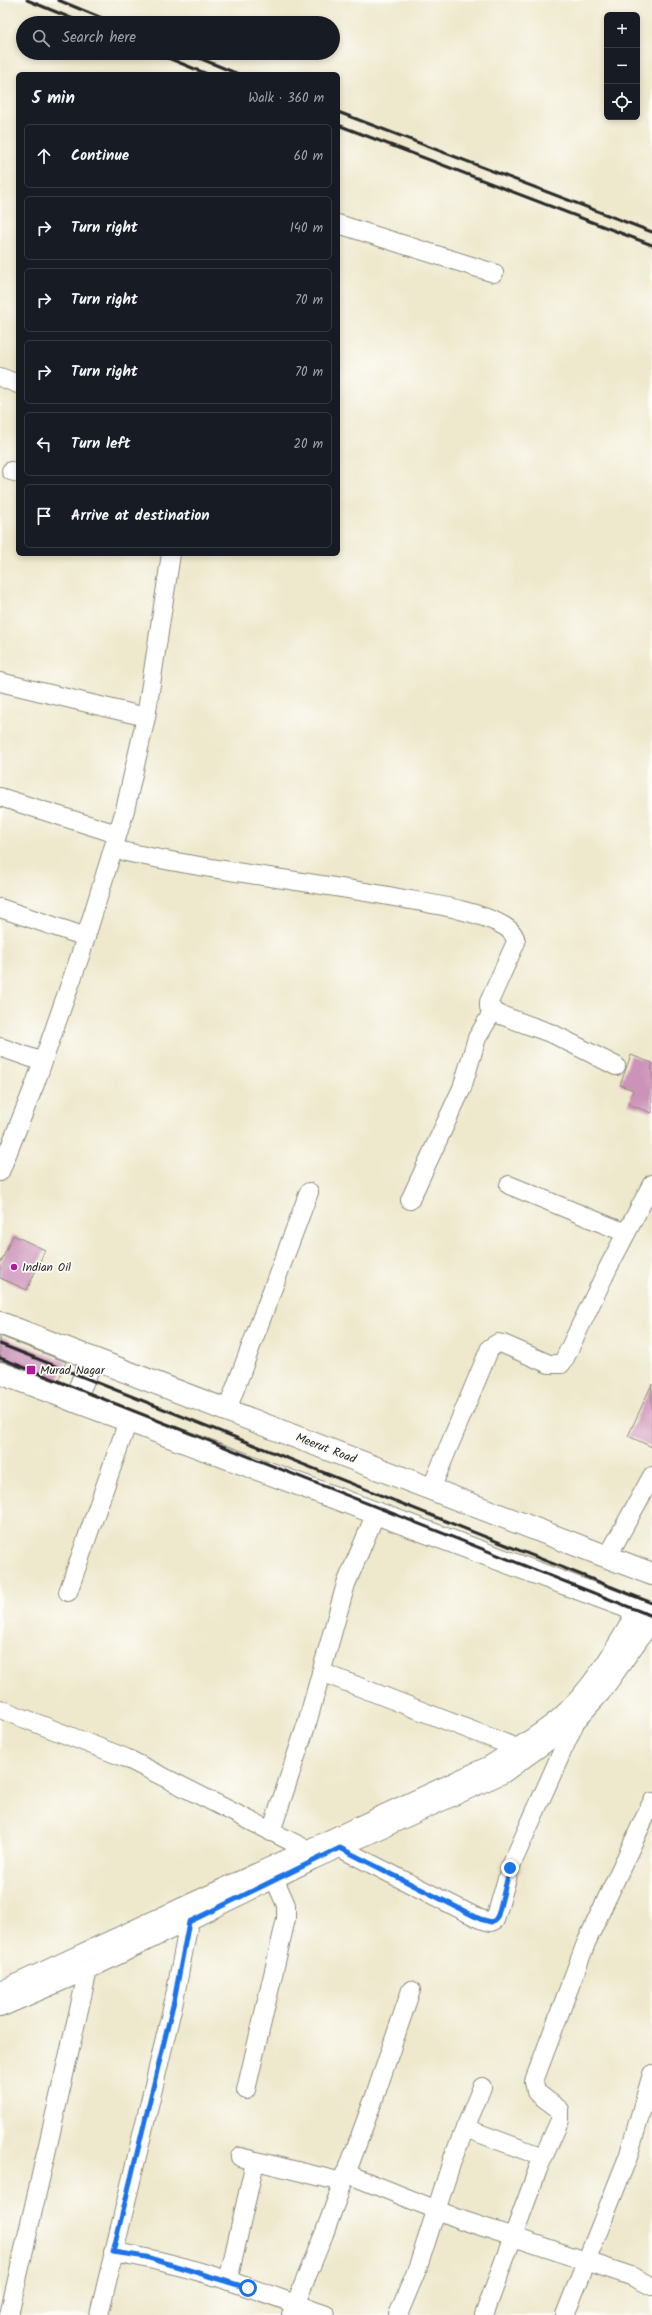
<!DOCTYPE html>
<html lang="en">
<head>
<meta charset="utf-8">
<style>
	:root { --surface:#171b24; --page:#20242c; --text:#f1f3f6; --muted:#9ea1a6; --line:#363941 }
	body { margin:0; font-family:Kalam,sans-serif; background:var(--page); color:var(--text) }
	.controls { position:absolute; right:12px; top:12px; display:grid; overflow:hidden; border-radius:6px; box-shadow:0 2px 6px #0003 }
	.controls button { width:36px; height:36px; display:grid; place-items:center; padding:0; border:0; border-bottom:1px solid var(--line); background:var(--surface); color:var(--text); font:20px sans-serif }
	.stop { position:absolute; width:12px; height:12px; margin:-9px; border:3px solid #1a73e8; border-radius:50%; background:#fff }
	.stop.end { background:#1a73e8; border-color:#fff; box-shadow:0 1px 4px #0008 }
	.list { margin:0; padding:0; list-style:none }
	h2 { display:flex; justify-content:space-between; align-items:center; height:52px; margin:0; padding:0 16px; font-size:17px }
	h2 small { font-size:13px; font-weight:400; color:var(--muted) }
	.list li { display:grid; grid-template-columns:26px 1fr auto; gap:12px; align-items:center; box-sizing:border-box; height:64px; margin:0 8px 8px; padding:0 8px; border:1px solid var(--line); border-radius:6px }
	.list b { display:block; font-size:15px; white-space:nowrap }
	.list em { font-size:13px; font-style:normal; color:var(--muted) }
	.icon { flex:none; width:22px; height:22px; fill:none; stroke:currentColor; stroke-width:2; stroke-linecap:round; stroke-linejoin:round }
	.map { position:relative; flex:none; width:652px; height:2315px; overflow:hidden }
	.search { position:absolute; background:var(--surface); box-shadow:0 2px 6px #0003; left:16px; top:16px; width:324px; height:44px; display:flex; align-items:center; gap:10px; box-sizing:border-box; padding:0 14px; border-radius:22px; color:var(--muted); font-size:15px }
	.panel { position:absolute; background:var(--surface); box-shadow:0 2px 6px #0003; left:16px; top:72px; width:324px; height:484px; border-radius:6px }
	.map>svg:first-child { display:block }
	.building { fill:#cc93b9 }
	.lines { fill:none; stroke-linecap:round; stroke-linejoin:round }
	.minor-casing { stroke:#8c8a7c; stroke-width:20 }
	.highway-casing { stroke:#8c8a7c; stroke-width:24 }
	.minor { stroke:#fff; stroke-width:18 }
	.highway { stroke:#fff; stroke-width:22 }
	.rail { stroke:#2b2b2b; stroke-width:3 }
	.route { stroke:#1a73e8; stroke-width:5 }
	.poi-dot { fill:#b5179e; stroke:#fdfcf7; stroke-width:1.5 }
	.labels { text-anchor:middle; stroke-width:3.5; stroke-linejoin:round; paint-order:stroke }
	.poi-label { font-size:12px; fill:#2b2b2b; stroke:#fdfcf7; text-anchor:start }
	.street-label { font-size:12px; fill:#2b2b2b; stroke:#fdfcf7 }
</style>
</head>
<body>
<div class="map">
<svg width="652" height="2315" viewBox="0 0 652 2315">
	<rect width="100%" height="100%" fill="#fdfcf7"/>
	<filter id="ink" filterUnits="userSpaceOnUse"><feTurbulence type="fractalNoise" baseFrequency=".025" numOctaves="2"/><feDisplacementMap in="SourceGraphic" scale="8" xChannelSelector="R" yChannelSelector="G"/><feConvolveMatrix kernelMatrix="1 2 1 2 8 2 1 2 1" color-interpolation-filters="sRGB"/></filter>
	<filter id="wash" filterUnits="userSpaceOnUse"><feTurbulence type="fractalNoise" baseFrequency=".012" numOctaves="4" result="noise"/><feDisplacementMap in="SourceGraphic" scale="16" xChannelSelector="R" yChannelSelector="G"/><feGaussianBlur stdDeviation="0.9" result="paint"/><feColorMatrix in="noise" values="0 0 0 0 0 0 0 0 0 0 0 0 0 0 0 0 0 1.4 0 .05"/><feComposite in="paint" operator="in"/></filter>
	<g filter="url(#wash)">
		<rect width="100%" height="100%" fill="#eee8cc"/>
		<g id="blocks">
			<!-- building -->
			<g class="building">
				<path d="M631,1055L652,1063V1113L628,1104L633,1090L620,1085Z"/>
				<path d="M13,1235L45,1250L27,1290L0,1278V1264Z"/>
				<path d="M0,1336L66,1362L58,1381L0,1361Z"/>
				<path d="M652,1384V1447L628,1436Z"/>
			</g>
		</g>
	</g>
	<g filter="url(#ink)">
		<use href="#blocks" fill-opacity="0" stroke="#8c8a7c" stroke-width="1"/>
		<g class="lines">
			<!-- minor casing -->
			<g class="minor-casing">
				<g id="minor">
					<path d="M338,224L494,273"/>
					<path d="M0,377L18,384"/>
					<path d="M11,471L18,473"/>
					<path d="M0,682L146,717"/>
					<path d="M0,797L117,834"/>
					<path d="M113,849C207,871 304,880 399,898C431,904 476,910 504,926C511,930 515,935 516,942L489,1002V1007L498,1014L553,1034L616,1066"/>
					<path d="M0,908L86,937"/>
					<path d="M0,1047L43,1062"/>
					<path d="M0,1172L35,1084L80,956L125,810L146,717L171,554"/>
					<path d="M509,1185L626,1233"/>
					<path d="M410,1200L462,1088L477,1038L493,1011"/>
					<path d="M227,1410L309,1192"/>
					<path d="M431,1489L490,1348L498,1343L503,1344L549,1364H561L564,1360L608,1268L652,1184"/>
					<path d="M608,1556L652,1476"/>
					<path d="M68,1592L128,1421"/>
					<path d="M321,1672L517,1748"/>
					<path d="M0,1709L126,1758L306,1849"/>
					<path d="M271,1832L307,1723L346,1584L376,1513"/>
					<path d="M340,1848L480,1919L491,1922L495,1920L510,1868L574,1725"/>
					<path d="M0,1991L490,1765C513,1750 539,1735 560,1717C593,1688 615,1648 637,1611"/>
					<path d="M0,2008L88,1970L313,1860L503,1774L575,1722L601,1693L652,1621"/>
					<path d="M246,2090L286,1919V1905L275,1880"/>
					<path d="M465,2128L543,2157"/>
					<path d="M240,2157L342,2182"/>
					<path d="M345,2173L462,2220L631,2276L652,2286"/>
					<path d="M113,2252C186,2263 257,2290 326,2315"/>
					<path d="M228,2281L255,2162"/>
					<path d="M9,2315L88,1970"/>
					<path d="M99,2315L174,2001L189,1922"/>
					<path d="M291,2315L324,2234L376,2093L411,1990"/>
					<path d="M398,2315L418,2267L453,2158L482,2087"/>
					<path d="M484,2315L538,2169L560,2120V2110L536,2092L534,2081L586,1943L652,1802"/>
					<path d="M565,2315L628,2157L652,2074"/>
				</g>
			</g>
			<!-- highway casing -->
			<g class="highway-casing">
				<g id="highway">
					<path d="M0,1323L652,1574"/>
					<path d="M0,1373L652,1616"/>
					<path d="M74,1401L92,1359"/>
				</g>
			</g>
			<!-- minor -->
			<use href="#minor" class="minor"/>
			<!-- highway -->
			<use href="#highway" class="highway"/>
			<!-- rail -->
			<g class="rail">
				<path d="M27,0L83,23"/>
				<path d="M58,0L114,23"/>
				<path d="M156,53L207,74"/>
				<path d="M187,53L238,74"/>
				<path d="M338,112L652,232"/>
				<path d="M338,125L652,245"/>
				<path d="M0,1344L652,1603"/>
				<path d="M0,1358L652,1616"/>
			</g>
		</g>
	</g>
	<g class="lines" filter="url(#ink)">
		<!-- route -->
		<path class="route" d="M248,2288L146,2257L113,2252L174,2001L189,1922L340,1848L480,1919L491,1922L495,1920L498,1915L510,1868"/>
	</g>
	<!-- markers -->
	<g class="poi-dot">
		<circle cx="14" cy="1267" r="4"/>
		<rect x="26" y="1365" width="10" height="10" rx="2"/>
	</g>
	<g class="labels">
		<!-- poi labels -->
		<g class="poi-label">
			<text x="22" y="1271">Indian Oil</text>
			<text x="40" y="1374">Murad Nagar</text>
		</g>
		<!-- street labels -->
		<g class="street-label">
			<text transform="translate(326 1448) rotate(21)" y="4">Meerut Road</text>
		</g>
	</g>
</svg>
<div class="controls">
<button>+</button>
<button>−</button>
<button><svg class="icon" aria-label="locate" viewBox="0 0 24 24"><circle cx="12" cy="12" r="6"/><path d="M12 2v4M12 18v4M2 12h4M18 12h4"/></svg></button>
</div>
<div class="stop" style="left:248px;top:2288px"></div>
<div class="stop end" style="left:510px;top:1868px"></div>
<div class="search"><svg class="icon" aria-label="search" viewBox="0 0 24 24"><circle cx="10" cy="10" r="6"/><path d="M15 15l6 6"/></svg>Search here</div>
<section class="panel">
<h2>5 min<small>Walk · 360 m</small></h2>
<ul class="list">
<li><svg class="icon" aria-label="ahead" viewBox="0 0 24 24"><path d="M12 20V5M6 11l6-6 6 6"/></svg><div><b>Continue</b></div><em>60 m</em></li>
<li><svg class="icon" aria-label="right" viewBox="0 0 24 24"><path d="M7 20v-9h11M14 6l5 5-5 5"/></svg><div><b>Turn right</b></div><em>140 m</em></li>
<li><svg class="icon" aria-label="right" viewBox="0 0 24 24"><path d="M7 20v-9h11M14 6l5 5-5 5"/></svg><div><b>Turn right</b></div><em>70 m</em></li>
<li><svg class="icon" aria-label="right" viewBox="0 0 24 24"><path d="M7 20v-9h11M14 6l5 5-5 5"/></svg><div><b>Turn right</b></div><em>70 m</em></li>
<li><svg class="icon" aria-label="left" viewBox="0 0 24 24"><path d="M17 20v-9H6M10 6l-5 5 5 5"/></svg><div><b>Turn left</b></div><em>20 m</em></li>
<li><svg class="icon" aria-label="arrive" viewBox="0 0 24 24"><path d="M6 21V4h12l-3 4 3 4H6"/></svg><div><b>Arrive at destination</b></div></li>
</ul>
</section>
</div>
</body>
</html>
